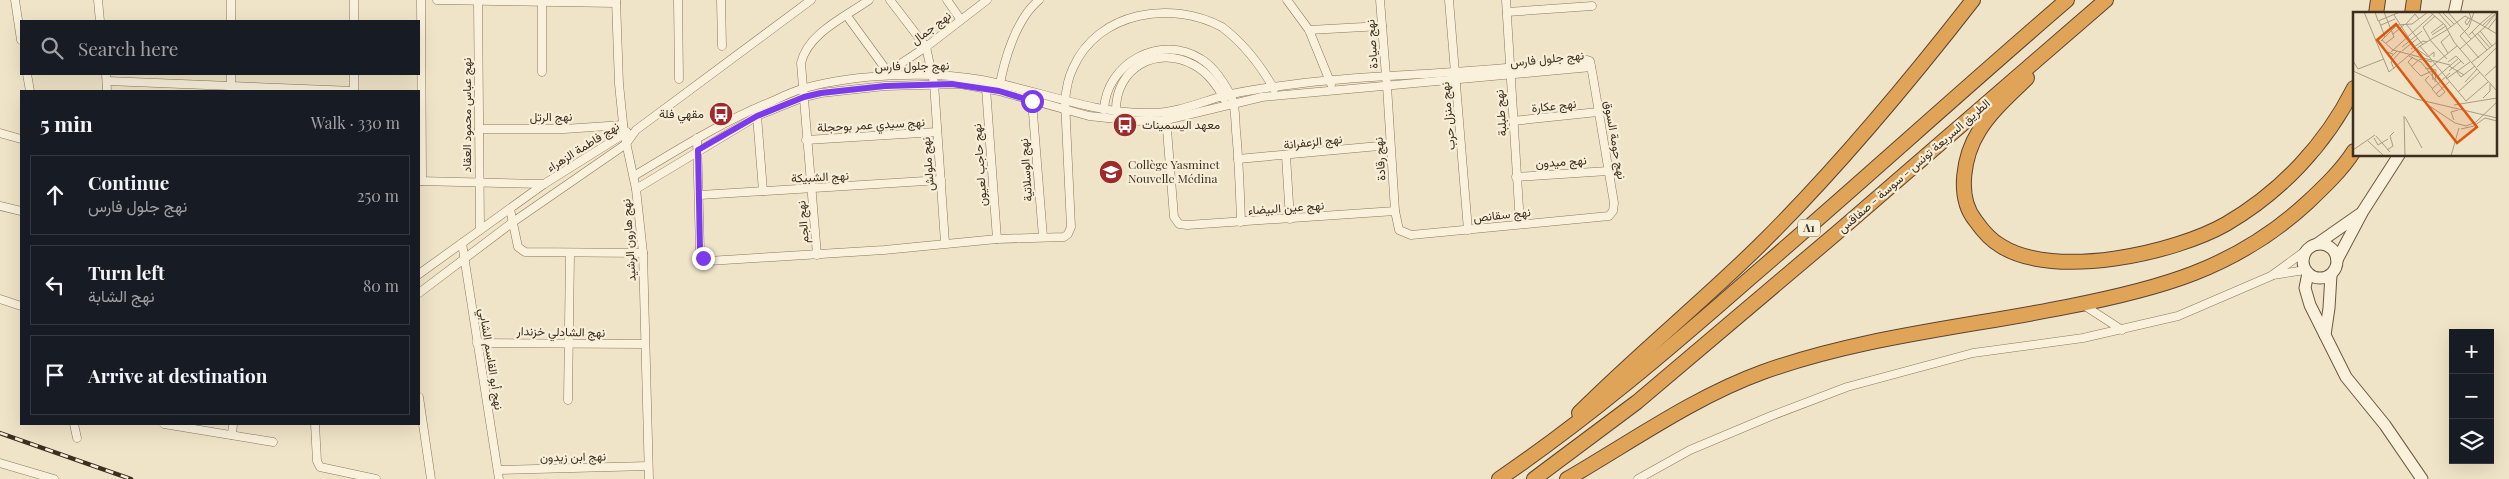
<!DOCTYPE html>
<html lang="en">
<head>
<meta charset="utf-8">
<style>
	:root { --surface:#171b24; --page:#20242c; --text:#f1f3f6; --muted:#9ea1a6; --line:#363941 }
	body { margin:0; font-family:"Playfair Display",Vazirmatn,serif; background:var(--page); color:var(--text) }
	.controls { position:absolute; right:15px; bottom:15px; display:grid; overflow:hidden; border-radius:0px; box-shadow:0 5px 20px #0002 }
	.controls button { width:45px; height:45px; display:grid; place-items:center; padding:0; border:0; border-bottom:1px solid var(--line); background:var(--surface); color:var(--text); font:25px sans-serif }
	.stop { position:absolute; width:15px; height:15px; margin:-11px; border:4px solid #7c3aed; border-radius:50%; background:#fff }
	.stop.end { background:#7c3aed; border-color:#fff; box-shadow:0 1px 5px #0008 }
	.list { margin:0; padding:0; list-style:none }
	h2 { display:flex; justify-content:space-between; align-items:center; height:65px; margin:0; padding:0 20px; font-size:21px }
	h2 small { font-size:16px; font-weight:400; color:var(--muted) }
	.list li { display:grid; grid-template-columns:32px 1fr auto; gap:15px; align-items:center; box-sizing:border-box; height:80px; margin:0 10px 10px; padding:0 10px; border:1px solid var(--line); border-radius:0px }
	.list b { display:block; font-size:19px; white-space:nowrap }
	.list p { margin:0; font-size:16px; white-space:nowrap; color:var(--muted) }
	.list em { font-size:16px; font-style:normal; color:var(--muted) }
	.icon { flex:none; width:28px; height:28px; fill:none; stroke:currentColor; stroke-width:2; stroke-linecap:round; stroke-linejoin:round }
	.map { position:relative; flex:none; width:2509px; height:479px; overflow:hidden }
	.search { position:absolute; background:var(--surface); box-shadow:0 5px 20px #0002; left:20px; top:20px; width:400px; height:55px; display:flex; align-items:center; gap:12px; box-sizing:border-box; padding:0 18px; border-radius:0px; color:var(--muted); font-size:19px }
	.panel { position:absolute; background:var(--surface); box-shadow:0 5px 20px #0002; left:20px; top:90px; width:400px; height:335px; border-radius:0px }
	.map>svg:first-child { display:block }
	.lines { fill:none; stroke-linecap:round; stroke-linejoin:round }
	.street-casing { stroke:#8d765c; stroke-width:9 }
	.secondary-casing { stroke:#6f573f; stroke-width:13 }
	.highway-casing { stroke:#5b4430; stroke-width:16 }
	.street { stroke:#faf1dc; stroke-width:8 }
	.secondary { stroke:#faf1dc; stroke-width:11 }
	.highway { stroke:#e0a458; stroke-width:14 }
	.rail-casing { stroke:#3d2e20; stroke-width:4.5 }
	.rail { stroke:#f7eed8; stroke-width:2.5; stroke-dasharray:8; stroke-linecap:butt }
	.route { stroke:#7c3aed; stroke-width:6 }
	.labels { text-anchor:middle; stroke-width:4.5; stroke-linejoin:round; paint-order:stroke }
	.shield { fill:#f7eed8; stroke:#756857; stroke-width:1 }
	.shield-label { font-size:11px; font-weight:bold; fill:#3d2e20 }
	.street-label { font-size:12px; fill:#3d2e20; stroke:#f7eed8 }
	.poi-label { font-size:12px; fill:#3d2e20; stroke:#f7eed8; text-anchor:start }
	.inset-road { fill:none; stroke:#a89b85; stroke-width:1 }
	.view { fill:#df570d; fill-opacity:0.15; stroke:#df570d; stroke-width:2.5 }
	.inset-edge { fill:none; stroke:#3d2e20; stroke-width:2.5 }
</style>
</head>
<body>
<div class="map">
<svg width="2509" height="479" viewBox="0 0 2509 479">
	<rect width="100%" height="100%" fill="#f0e4c8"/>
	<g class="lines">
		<!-- street casing -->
		<g class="street-casing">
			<g id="street">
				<path d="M15,0L21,40"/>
				<path d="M98,0L100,21"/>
				<path d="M421,0L422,181"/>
				<path d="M437,0L616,3"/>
				<path d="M478,0L480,230"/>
				<path d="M616,0L619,84L624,133L636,189L643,253L649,479"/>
				<path d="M678,0L679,79"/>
				<path d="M721,0L722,46"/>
				<path d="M890,0L926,47L934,83L945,243"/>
				<path d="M947,0L961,20"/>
				<path d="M1287,0L1309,30L1331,84"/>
				<path d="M1449,0L1468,230"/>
				<path d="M1506,0L1520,224"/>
				<path d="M1507,12L1592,6"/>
				<path d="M847,16L890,75"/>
				<path d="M231,21V0"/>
				<path d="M354,21V0"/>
				<path d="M1309,30L1382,26"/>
				<path d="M542,72V0"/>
				<path d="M888,72L926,47L987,0"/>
				<path d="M27,74L30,91"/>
				<path d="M106,74L107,91"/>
				<path d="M107,81L354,91"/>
				<path d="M986,88L997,239"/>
				<path d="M999,89C1004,60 1016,19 1039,0"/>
				<path d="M231,91V74"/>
				<path d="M354,91V74"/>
				<path d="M1032,101L1043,237"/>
				<path d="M1104,110C1106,63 1161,33 1201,59C1214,67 1223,81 1230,94C1236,105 1235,119 1236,131C1239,161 1240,192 1241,222"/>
				<path d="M1116,111C1115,69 1156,44 1194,65C1207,72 1218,86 1224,99"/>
				<path d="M757,116L763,191"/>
				<path d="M1166,117L1174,217L1179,224L1187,225L1395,211"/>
				<path d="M1513,121L1598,112"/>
				<path d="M479,129H564L623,125"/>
				<path d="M0,133L21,139"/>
				<path d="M697,138L700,251L708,261L884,250L997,239L1064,237L1068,234L1071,227L1065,101C1066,90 1068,78 1073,68C1098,11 1172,0 1222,27C1243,43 1261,66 1274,89"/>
				<path d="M806,140L937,132"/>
				<path d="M1286,156L1290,219"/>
				<path d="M1238,159L1390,145"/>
				<path d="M634,176C679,149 723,121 773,101C783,96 794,91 805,88C856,74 929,71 982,80C1039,90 1091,114 1151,113C1175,113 1199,103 1223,96C1247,90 1271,87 1296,84C1348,77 1401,76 1454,72C1498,69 1542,65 1587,60L1590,61L1593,77L1614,203L1613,211L1609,216L1411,235L1399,230L1395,211L1387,86L1386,76L1380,0"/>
				<path d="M1516,177L1608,171"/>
				<path d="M419,181L544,184"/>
				<path d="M636,189L757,116L804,97L821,93L885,86L960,84L999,91L1089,116L1135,121L1166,120L1262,97L1591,67"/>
				<path d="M700,195L941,180"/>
				<path d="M0,206L21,211"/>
				<path d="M510,209L518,247L525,252L643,253"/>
				<path d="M462,243L499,479"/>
				<path d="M817,255L801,63C808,33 845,17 869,0"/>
				<path d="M419,274L544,184L627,132"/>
				<path d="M2273,275L2305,270"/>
				<path d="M419,293L513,222L626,144L636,130L811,0"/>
				<path d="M0,299L21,306"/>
				<path d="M2082,304L2122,330"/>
				<path d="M477,343L645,344"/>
				<path d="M419,397L431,479"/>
				<path d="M568,400L570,253"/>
				<path d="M74,424L77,438"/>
				<path d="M164,424L273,442"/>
				<path d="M315,424L317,461L320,467L376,479"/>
				<path d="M232,435L233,424"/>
				<path d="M0,463L54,479"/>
				<path d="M498,470L648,466"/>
				<path d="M1638,479L1690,450L1771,416L1847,387L1973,353L2083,338L2178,316L2271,276L2308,249"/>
			</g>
		</g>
		<!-- secondary casing -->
		<g class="secondary-casing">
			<g id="secondary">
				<path d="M2454,14L2457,0"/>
				<circle cx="2320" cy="261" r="17"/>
				<path d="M2317,244L2360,214"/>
				<path d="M2337,260L2363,211L2399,155"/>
				<path d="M2308,273L2305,288L2310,305L2346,377L2385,425L2422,479"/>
				<path d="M2325,335L2329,308L2331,275"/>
			</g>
		</g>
		<!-- highway casing -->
		<g class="highway-casing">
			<g id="highway">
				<path d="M2376,14L2378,0"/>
				<path d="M2412,14L2414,0"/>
				<path d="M2027,78C2011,94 1991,111 1979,131C1964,155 1956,196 1975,220C1982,230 1990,240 2001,246C2055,280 2175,253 2226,224C2281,192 2326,144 2354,88"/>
				<path d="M1579,413C1637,355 1701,303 1759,246C1837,169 1906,86 1973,0"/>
				<path d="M1499,479C1587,419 1668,350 1749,279C1856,187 1960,92 2067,0"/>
				<path d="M1534,479L1637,402L1839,231L2106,0"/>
				<path d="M1567,479C1631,442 1694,397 1763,372C1860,337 1966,327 2066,307C2159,289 2235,269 2307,203C2324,187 2342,170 2354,151"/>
			</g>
		</g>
		<!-- street -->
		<use href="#street" class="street"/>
		<!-- secondary -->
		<use href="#secondary" class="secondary"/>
		<!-- highway -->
		<use href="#highway" class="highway"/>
		<!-- rail casing -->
		<g class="rail-casing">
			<path id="rail" d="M0,433L131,479"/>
		</g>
		<!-- rail -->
		<use href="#rail" class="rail"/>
	</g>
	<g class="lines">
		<!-- route -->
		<path class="route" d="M703,258L700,251L698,150L757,116L804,97L821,93L885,86L952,84L999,91L1032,101"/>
	</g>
	<!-- icons -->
	<defs>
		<g id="bus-disc" transform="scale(1.25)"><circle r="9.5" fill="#9e2a2b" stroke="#f7eed8"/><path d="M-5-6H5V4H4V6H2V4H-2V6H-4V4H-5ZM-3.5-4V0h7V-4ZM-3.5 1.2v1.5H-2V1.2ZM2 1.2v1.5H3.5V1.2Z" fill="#fff"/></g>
		<g id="school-disc" transform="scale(1.25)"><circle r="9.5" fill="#9e2a2b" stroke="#f7eed8"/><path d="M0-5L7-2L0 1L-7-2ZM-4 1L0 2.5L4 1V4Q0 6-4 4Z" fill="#fff"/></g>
	</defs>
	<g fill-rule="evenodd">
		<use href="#bus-disc" x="721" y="114"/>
		<use href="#bus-disc" x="1125" y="125"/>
		<use href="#school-disc" x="1111" y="172"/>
	</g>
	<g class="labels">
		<!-- shield labels -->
		<rect class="shield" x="1798" y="219.5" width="22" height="17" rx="4"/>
		<g class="shield-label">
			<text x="1809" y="232">A1</text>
		</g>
		<!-- street labels -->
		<g class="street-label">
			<text transform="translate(931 28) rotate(-37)" y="4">نهج جمال</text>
			<text transform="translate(1372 44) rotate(-94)" y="4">نهج صيادة</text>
			<text transform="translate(1547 59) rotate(-6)" y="4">نهج جلول فارس</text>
			<text transform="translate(912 66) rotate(-1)" y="4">نهج جلول فارس</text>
			<text transform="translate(1554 106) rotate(-6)" y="4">نهج عكارة</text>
			<text transform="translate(1501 113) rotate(-94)" y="4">نهج طبلبة</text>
			<text transform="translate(467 115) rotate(-90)" y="4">نهج عباس محمود العقاد</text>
			<text transform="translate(1448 116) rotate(-95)" y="4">نهج منزل حرب</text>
			<text transform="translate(551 117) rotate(-1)" y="4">نهج الرتل</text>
			<text transform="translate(871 125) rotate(-3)" y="4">نهج سيدي عمر بوحجلة</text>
			<text transform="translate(1615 140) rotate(80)" y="4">نهج حومة السوق</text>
			<text transform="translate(1313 142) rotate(-6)" y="4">نهج الزعفرانة</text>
			<text transform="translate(583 147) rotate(-32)" y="4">نهج فاطمة الزهراء</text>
			<text transform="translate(1380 159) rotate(-94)" y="4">نهج رقادة</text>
			<text transform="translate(1561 162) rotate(-4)" y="4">نهج ميدون</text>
			<text transform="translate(928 164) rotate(-95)" y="4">نهج ملولش</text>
			<text transform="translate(980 165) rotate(-94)" y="4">نهج حاجب لعيون</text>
			<text transform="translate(1914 166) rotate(-41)" y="4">الطريق السريعة تونس - سوسة - صفاقس</text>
			<text transform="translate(1026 170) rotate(-94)" y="4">نهج الوسلاتية</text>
			<text transform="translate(820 177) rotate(-3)" y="4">نهج الشبيكة</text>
			<text transform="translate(1286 208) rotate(-4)" y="4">نهج عين البيضاء</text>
			<text transform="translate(1502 215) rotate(-6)" y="4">نهج سقانص</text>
			<text transform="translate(803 222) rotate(-95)" y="4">نهج الجم</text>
			<text transform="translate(629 240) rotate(-94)" y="4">نهج هارون الرشيد</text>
			<text transform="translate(561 332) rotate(1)" y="4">نهج الشادلي خزندار</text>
			<text transform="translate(491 359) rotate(81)" y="4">نهج أبو القاسم الشابي</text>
			<text transform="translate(573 457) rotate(-1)" y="4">نهج ابن زيدون</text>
		</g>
		<!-- poi labels -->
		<g class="poi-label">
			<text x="704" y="118" text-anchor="end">مقهي فلة</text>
			<text x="1142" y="129">معهد اليسمينات</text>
			<text x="1128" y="169">Collège Yasminet<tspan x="1128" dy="14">Nouvelle Médina</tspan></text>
		</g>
	</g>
	<!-- overview -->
	<g transform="translate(2353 12)">
		<rect width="144" height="144" fill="#f0e4c8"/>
		<path class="inset-road" d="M11,0L36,60L67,34L95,17M22,0L25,9L47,0M31,0L41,25L33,31M77,0L92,13L101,30L124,57M85,0L98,15M89,0L101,12M95,0L118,27M121,0L116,15L107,24L126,46M41,3L63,37M115,6L112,10L114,13L118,6L116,0M66,7L62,2L53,12L70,33M26,9L32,25M28,13L42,7M130,13L144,0M132,15L142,3M95,17L112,4L127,12L141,0M135,17L144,5M127,19L139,34M119,20L134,38M78,21L90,12M124,21L137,36M40,22L52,12M79,23L93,14M116,23L127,12L144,22M29,28L40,38L97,53M28,29L44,13L59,12L75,0M78,29L70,15L82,4M78,29L94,47M67,34L113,89L135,70M49,35L69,19M58,37L70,29L74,30M64,37L75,45L81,40V45M107,37L132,15M49,39L65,26M38,40L80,2M95,41L88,30L97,22M40,42L34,40L37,45H38L44,39M56,44L68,50L92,80M60,45L55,50L61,57L68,64L79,59L80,68M0,49L5,57L31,47M95,50L103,44L111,52M119,50L144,30M59,54L67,47L79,50M96,54L111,63M78,55L104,34M124,55L144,35M72,56L83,58L82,70M41,57L38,50L48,39M124,57L144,79M0,59L63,87L144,106M96,59L108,49M103,59L108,65L122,54M76,64L72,68L79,76M85,64L106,46M132,64L144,53M93,67L117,50M112,70L124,57M92,80L86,85L79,77L97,61M105,80L127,60M83,82L96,70M130,86L137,79V72M75,93L102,111L113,114L123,110L144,90M101,93L144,86M51,104L52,144M52,105L69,136M101,108L98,100L105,98M108,117L121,114L132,106L144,109M23,124L37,140M21,126L25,133L35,127M15,129L31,144M0,138L22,123M34,138L40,134L37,124L41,120M98,144L106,116"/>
		<path class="view" d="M43,12L124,115L104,131L24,28Z"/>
		<rect width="144" height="144" class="inset-edge"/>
	</g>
</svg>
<div class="controls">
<button>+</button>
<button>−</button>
<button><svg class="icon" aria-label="layers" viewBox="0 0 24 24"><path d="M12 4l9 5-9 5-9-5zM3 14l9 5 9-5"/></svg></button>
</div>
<div class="stop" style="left:1032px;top:101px"></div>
<div class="stop end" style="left:703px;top:258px"></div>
<div class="search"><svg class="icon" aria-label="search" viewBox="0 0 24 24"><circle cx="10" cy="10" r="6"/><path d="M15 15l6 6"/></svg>Search here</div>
<section class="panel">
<h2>5 min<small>Walk · 330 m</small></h2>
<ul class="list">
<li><svg class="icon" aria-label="ahead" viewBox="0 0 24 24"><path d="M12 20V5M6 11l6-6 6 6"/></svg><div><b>Continue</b><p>نهج جلول فارس</p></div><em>250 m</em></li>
<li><svg class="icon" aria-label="left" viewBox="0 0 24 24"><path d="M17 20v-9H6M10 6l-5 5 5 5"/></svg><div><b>Turn left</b><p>نهج الشابة</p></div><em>80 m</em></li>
<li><svg class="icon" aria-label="arrive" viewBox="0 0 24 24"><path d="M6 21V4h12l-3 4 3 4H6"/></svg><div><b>Arrive at destination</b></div></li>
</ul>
</section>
</div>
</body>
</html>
